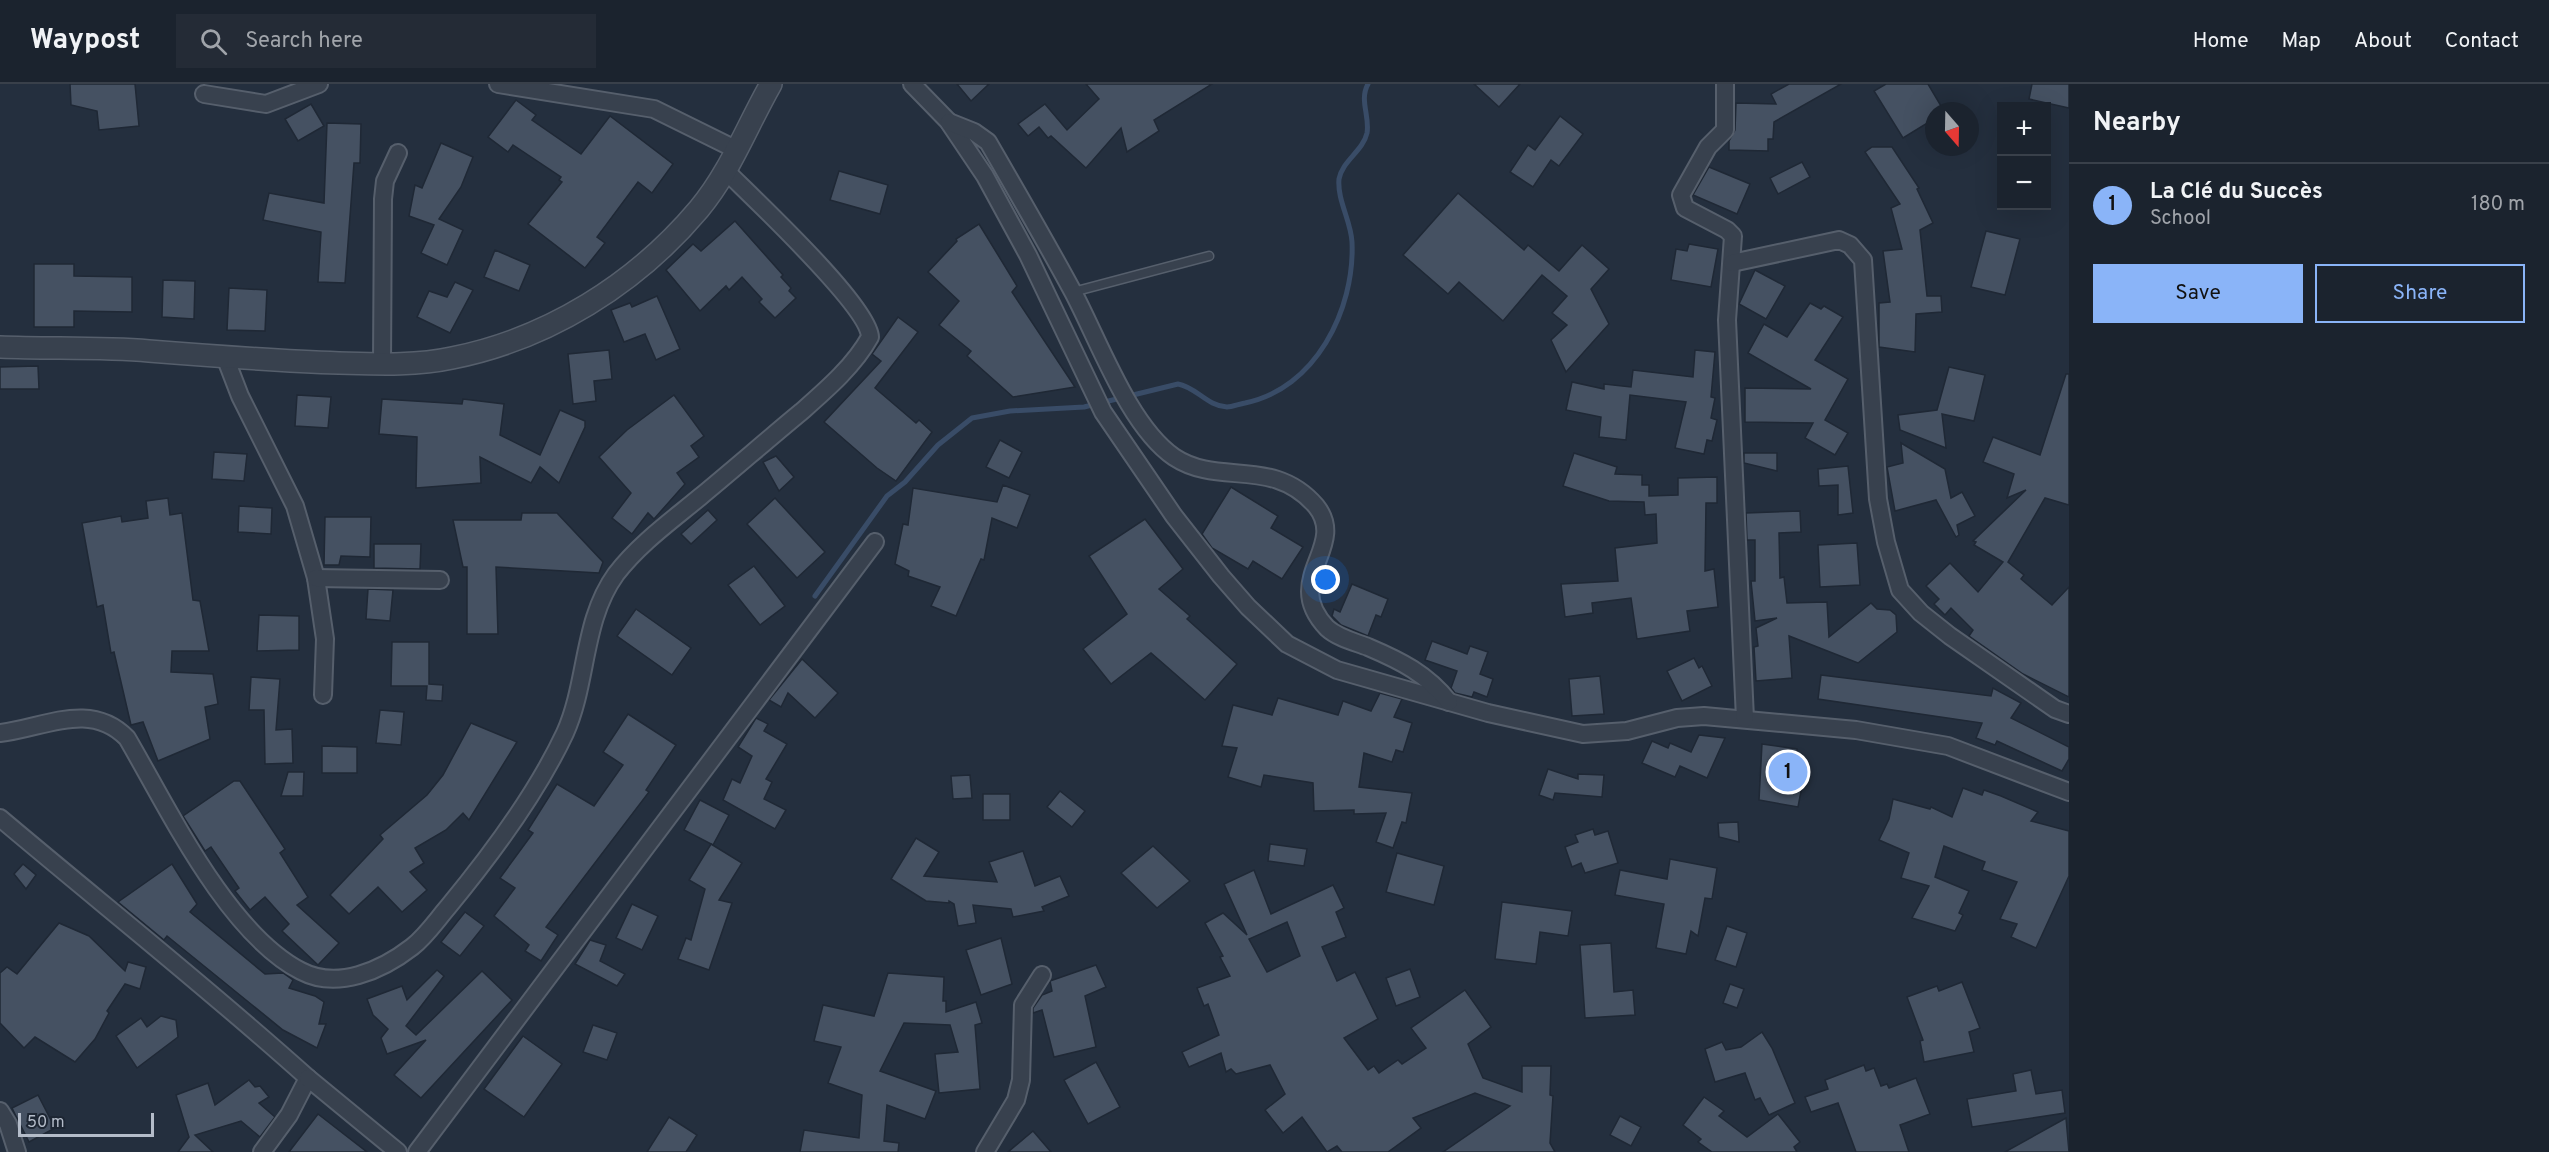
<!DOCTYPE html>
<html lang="en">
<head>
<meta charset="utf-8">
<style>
	:root { --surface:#1b232e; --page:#242b36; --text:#f1f3f6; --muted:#a0a4aa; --line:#39404a; --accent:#8ab4f8 }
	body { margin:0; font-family:Overpass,sans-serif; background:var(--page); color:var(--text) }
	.controls { position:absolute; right:18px; top:18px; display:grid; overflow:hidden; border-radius:0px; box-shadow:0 6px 24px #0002 }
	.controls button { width:54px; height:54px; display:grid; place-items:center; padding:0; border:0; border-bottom:2px solid var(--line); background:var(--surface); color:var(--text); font:30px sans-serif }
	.compass { position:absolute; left:1925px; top:18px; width:54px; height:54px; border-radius:50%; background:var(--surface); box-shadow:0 6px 24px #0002; rotate:160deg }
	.scale { position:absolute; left:18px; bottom:15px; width:136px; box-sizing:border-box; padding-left:6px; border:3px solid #b4bcc9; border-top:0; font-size:16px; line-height:21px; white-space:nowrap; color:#b4bcc9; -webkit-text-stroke:4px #1d2633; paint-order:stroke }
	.you { position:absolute; left:1326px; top:496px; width:21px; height:21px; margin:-15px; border:4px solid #fff; border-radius:50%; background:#1a73e8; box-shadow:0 0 0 9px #1a73e833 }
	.badge { display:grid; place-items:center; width:39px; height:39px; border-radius:50%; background:var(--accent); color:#111; font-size:20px; font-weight:700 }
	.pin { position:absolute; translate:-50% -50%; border:3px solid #fff; box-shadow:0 2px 6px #0006 }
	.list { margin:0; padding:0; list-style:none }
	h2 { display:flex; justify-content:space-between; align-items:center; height:78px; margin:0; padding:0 24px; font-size:26px }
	h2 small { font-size:20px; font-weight:400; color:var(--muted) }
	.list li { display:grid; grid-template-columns:39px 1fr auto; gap:18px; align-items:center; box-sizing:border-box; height:84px; padding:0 24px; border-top:2px solid var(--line) }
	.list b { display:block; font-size:22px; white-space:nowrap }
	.list p { margin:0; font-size:20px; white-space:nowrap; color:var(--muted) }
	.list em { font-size:20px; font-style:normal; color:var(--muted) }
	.actions { display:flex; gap:12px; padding:18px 24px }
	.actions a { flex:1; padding:14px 0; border:2px solid var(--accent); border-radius:0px; text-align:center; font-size:21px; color:var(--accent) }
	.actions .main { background:var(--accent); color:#111 }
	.icon { flex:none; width:33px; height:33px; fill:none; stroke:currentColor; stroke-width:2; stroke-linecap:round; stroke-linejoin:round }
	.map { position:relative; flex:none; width:2069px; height:1068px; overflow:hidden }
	header { display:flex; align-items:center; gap:36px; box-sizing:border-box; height:84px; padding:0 30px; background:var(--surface); border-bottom:2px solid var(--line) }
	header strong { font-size:28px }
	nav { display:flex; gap:33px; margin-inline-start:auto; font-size:21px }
	.search { width:420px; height:54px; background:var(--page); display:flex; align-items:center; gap:15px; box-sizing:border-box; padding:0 21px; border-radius:0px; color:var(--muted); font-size:22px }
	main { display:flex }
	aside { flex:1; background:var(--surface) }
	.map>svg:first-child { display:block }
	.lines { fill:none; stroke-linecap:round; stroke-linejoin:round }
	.stream { stroke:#394c67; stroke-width:5 }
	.building { fill:#455162; stroke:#1f2835; stroke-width:1.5; fill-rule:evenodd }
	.service-casing { stroke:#565f6c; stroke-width:11 }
	.minor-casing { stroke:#565f6c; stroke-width:20 }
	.tertiary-casing { stroke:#565f6c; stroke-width:24 }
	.service { stroke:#38414e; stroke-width:8 }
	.minor { stroke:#38414e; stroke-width:16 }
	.tertiary { stroke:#38414e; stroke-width:21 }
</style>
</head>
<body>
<header>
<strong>Waypost</strong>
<div class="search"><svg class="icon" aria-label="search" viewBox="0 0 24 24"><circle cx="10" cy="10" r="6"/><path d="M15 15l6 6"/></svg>Search here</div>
<nav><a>Home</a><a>Map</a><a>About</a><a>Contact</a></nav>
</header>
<main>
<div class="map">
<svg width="2069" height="1068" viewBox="0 0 2069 1068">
	<rect width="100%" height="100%" fill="#242f3e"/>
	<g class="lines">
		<!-- stream -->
		<path class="stream" d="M815,512L887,412L905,398L938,361L972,334L1010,327L1084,323L1178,300C1196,303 1207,322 1227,323C1232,323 1239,320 1245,319C1315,305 1355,226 1352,158C1351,137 1337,116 1339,95C1342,77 1363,67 1367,49C1370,32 1359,16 1368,0"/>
	</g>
	<!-- building -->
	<g class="building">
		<path d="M70,0H135L139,42L99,46L97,27L71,21Z"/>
		<path d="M957,0H989L971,17Z"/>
		<path d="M1086,0H1212L1154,36L1159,47L1127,68L1121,44L1086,84L1051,52L1048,54L1039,43L1028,52L1018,40L1045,20L1067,46L1099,15Z"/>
		<path d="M1474,0H1520L1499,23Z"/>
		<path d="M1789,0H1841L1774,38L1773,55H1768V67L1729,66V57L1735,46L1736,19L1776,20L1771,10Z"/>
		<path d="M1886,0H1928L1944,27H1934V35L1903,54L1874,7Z"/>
		<path d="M2032,0H2069V24L2029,15Z"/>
		<path d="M516,16L536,31L532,36L581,70L610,32L673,80L652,109L638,98L597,153L605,159L585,184L528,140L562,98L559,96L561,93L513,61L508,68L488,53Z"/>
		<path d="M311,20L324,42L298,57L285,35Z"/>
		<path d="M1560,32L1583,50L1559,82L1551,76L1533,103L1510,88L1528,61L1535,66Z"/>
		<path d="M327,39L361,40L360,79H354L345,199L318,198L321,148L263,136L269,109L324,119Z"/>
		<path d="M441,59L473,73L461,103L439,135L463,146L447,181L421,169L434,141L409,132L415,101L422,104Z"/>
		<path d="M1872,63H1892L1919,104L1917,105L1933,139L1920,146L1927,212H1941L1942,228L1916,230L1915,268L1879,263V219L1890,218L1883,167L1902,165L1891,124L1900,120L1865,68Z"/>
		<path d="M1802,78L1810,93L1778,110L1770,94Z"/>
		<path d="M1709,83L1750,100L1737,130L1693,111Z"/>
		<path d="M839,87L888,101L880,130L830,116Z"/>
		<path d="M1458,109L1524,166L1528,161L1559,187L1582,161L1609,185L1591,205L1609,240L1566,288L1551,256L1567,241L1552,229L1567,212L1542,191L1503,237L1459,198L1448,210L1403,171Z"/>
		<path d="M735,137L783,191L781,193L791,204L789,207L796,214L775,234L759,218L762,215L742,193L729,206L726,202L700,227L666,186L693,160L701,167Z"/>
		<path d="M979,140L1017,202L1012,208L1075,303L1013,313L967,272L971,267L939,241L959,217L928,188L957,157L956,155Z"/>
		<path d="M1986,147L2020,155L2005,211L1971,203Z"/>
		<path d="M1689,160L1718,165L1711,203L1671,196L1676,165L1687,167Z"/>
		<path d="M495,166L530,181L519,207L484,193Z"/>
		<path d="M34,180H74V192L132,193V228L74,227V243H34Z"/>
		<path d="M1755,186L1785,202L1766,235L1739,220Z"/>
		<path d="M163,196L195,197L194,235L162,233Z"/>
		<path d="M455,198L473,206L450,249L417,233L429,207L447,213Z"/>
		<path d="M229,204L267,206L265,247L227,246Z"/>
		<path d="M657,212L680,265L656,276L645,250L624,258L611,226L630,219L632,223Z"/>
		<path d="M1810,219L1821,225L1824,222L1843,233L1815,276L1848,295L1825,336L1848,349L1835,371L1805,354L1813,339L1745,338V304L1811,305L1748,269L1764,240L1787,253Z"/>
		<path d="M898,233L918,248L875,304L916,339L919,336L932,348L896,397L877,384L824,338L881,277L872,270Z"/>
		<path d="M609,266L612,295L594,297L596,317L573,320L568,270Z"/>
		<path d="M1695,266L1715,268L1711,313L1715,314L1711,334L1717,336L1712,357L1707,356L1704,370L1675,364L1686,318L1630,311L1626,356L1599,353L1601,333L1566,326L1572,298L1604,305V300L1631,303L1633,286L1693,293Z"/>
		<path d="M38,282L39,305H0V283Z"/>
		<path d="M1949,283L1985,291L1974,337L1942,330L1946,364L1900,346L1898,331L1937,326Z"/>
		<path d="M2066,290H2069V421L2045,414L2008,478L2024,491L2021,495L2052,521L2069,503V613L2023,590L1969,552L1973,546L1951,524L1945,531L1934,520L1939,515L1926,502L1950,479L1978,508L2003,478L1974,461L1976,458L1973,457L2026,406L2007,414L2014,390L1983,378L1993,353L2040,371Z"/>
		<path d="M297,311L331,313L328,344L295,342Z"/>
		<path d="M674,311L704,352L691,362L699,373L677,389L685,400L654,435L648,429L632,450L612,434L631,409L599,373L627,346Z"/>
		<path d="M382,315L462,320L463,315L504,320L500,351L540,371L560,326L585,337V343L559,399L540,383L531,399L480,373L481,399L416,404L417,353L379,350Z"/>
		<path d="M1000,356L1022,368L1009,394L986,383Z"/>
		<path d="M1901,359L1945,385L1951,414L1962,408L1975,432L1957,441L1959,451L1956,453L1936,416L1895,427L1887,383L1903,379Z"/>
		<path d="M214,368L247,370L244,397L212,395Z"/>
		<path d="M1574,369L1617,383L1615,390L1642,391V401H1649V412L1678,411V394L1717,393V419H1706L1705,487L1714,485L1718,523L1687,527L1690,547L1637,555L1631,514L1592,519L1593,529L1565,533L1561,500L1618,497L1615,464L1657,459L1656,430L1645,431L1644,418L1609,417L1563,402Z"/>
		<path d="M1744,369H1777V387L1744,379Z"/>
		<path d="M776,372L794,393L779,407L763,378Z"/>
		<path d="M1848,382L1853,429L1838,431V401L1819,402L1818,385Z"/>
		<path d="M1003,401L1030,411L1017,444L992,434L984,476L981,475L956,532L931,522L940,503L908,492L909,487L895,480L903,440L908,441L913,404L997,418Z"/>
		<path d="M1231,403L1278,432L1271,444L1303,463L1282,495L1253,477L1248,485L1212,464L1202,450Z"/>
		<path d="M168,414L170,431L182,429L193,516L200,517L209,567H172L171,588L213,590L218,620L205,623L210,655L158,677L143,638L131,641L114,568L111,569L103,521L97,523L82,439L121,432L122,438L148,434L146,417Z"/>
		<path d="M775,414L825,468L797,494L747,440Z"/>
		<path d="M239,422L272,424L271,450L238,448Z"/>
		<path d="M708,426L717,436L691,460L681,450Z"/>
		<path d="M1800,427L1801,448L1779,449L1780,494L1784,493L1787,519L1827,518L1829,553L1871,519L1877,525L1890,526L1896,531L1897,548L1858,579L1789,552L1792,594L1756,597L1754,563L1758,562L1756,544L1777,534L1755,537L1751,497H1755V456H1747L1746,429Z"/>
		<path d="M522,429H557L603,478L599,489L496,483L498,550H467V483H463L453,436H521Z"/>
		<path d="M325,433H371L370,473L341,472L339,481H324Z"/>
		<path d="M1145,435L1183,485L1159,505L1190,532L1187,535L1237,580L1205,616L1151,569L1111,600L1083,565L1127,530L1089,472Z"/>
		<path d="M1857,459L1860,501L1820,503L1818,461Z"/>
		<path d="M374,460H421L420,485L374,484Z"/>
		<path d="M754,482L785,522L760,541L728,501Z"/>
		<path d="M1352,500L1388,515L1381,533L1376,531L1368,552L1341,541L1332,532L1334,525L1340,528Z"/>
		<path d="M368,505L393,506L390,537L366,535Z"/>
		<path d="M636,525L691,564L672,591L617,552Z"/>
		<path d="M259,531L299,532V566L257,567Z"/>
		<path d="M1432,557L1467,570L1470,562L1488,568L1480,590L1493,595L1487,613L1474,608L1472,613L1455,609L1451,604L1457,587L1425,576Z"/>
		<path d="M392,558H429V600L443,601L442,617L426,616L427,602H391Z"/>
		<path d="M1694,574L1699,584L1702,582L1712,602L1682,617L1667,587Z"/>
		<path d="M802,575L838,609L815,634L788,609L781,623L769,616Z"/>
		<path d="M1821,591L1991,612L1993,604L2021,619L2011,634L2069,663V675L2062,687L1997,657L1995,661L1976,654L1982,639L1818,615Z"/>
		<path d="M1600,592L1604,630L1572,632L1569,595Z"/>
		<path d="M251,593L280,595L276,646L292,645L293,679L265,680L264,626H249Z"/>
		<path d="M1380,609L1402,615L1394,633L1412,639L1403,668L1396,666L1392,678L1364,669L1359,703L1412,709L1406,739L1402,738L1393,764L1376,758L1386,729L1354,730V726L1314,727L1313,699L1264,691L1261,703L1228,693L1237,664L1222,662L1233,621L1272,631L1278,614L1338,631L1343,617L1371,627Z"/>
		<path d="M380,626L404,628L401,661L376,659Z"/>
		<path d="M628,630L676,661L646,706L649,708L546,843L558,851L541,877L525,867L529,861L494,832L515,804L500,794L533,749L528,746L557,700L594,722L623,681L603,668Z"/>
		<path d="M756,634L768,640L764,647L787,660L766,695L772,698L764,715L786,726L775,745L723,716L732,695L740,699L752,672L738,663Z"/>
		<path d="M471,639L517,658L469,736L463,729L446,746L415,764L424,779L410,788L427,806L402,828L378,803L349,830L330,811L383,755L380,751L427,711L443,691Z"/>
		<path d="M1699,651L1725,654L1707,694L1680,682L1675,693L1642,679L1652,657L1668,664L1670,659L1691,668Z"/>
		<path d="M1762,660L1797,665L1799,697H1803L1798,723L1759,716Z"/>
		<path d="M322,662L357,663V689H322Z"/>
		<path d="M1548,685L1578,695V690L1604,691L1602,713L1555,709L1553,716L1539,711Z"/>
		<path d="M288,688H304L303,712H281Z"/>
		<path d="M970,691L972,714L953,715L951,692Z"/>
		<path d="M234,697H240L285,765L280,769L308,813L297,821L339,859L318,881L282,847L289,840L265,813L250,826L235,807L239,804L211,763L205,767L183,732Z"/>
		<path d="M1963,704L1982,711L1984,706L2001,712L2038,728L2031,737L2069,747V792L2036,864L2011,853L2017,840L2000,835L2017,798L1982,786L1985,778L1944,762L1935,793L1969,807L1959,829L1963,831L1955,847L1912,834L1929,802L1901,794L1909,769L1879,756L1889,735L1893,715L1930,725L1931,723L1952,733Z"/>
		<path d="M1060,707L1085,727L1072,743L1047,723Z"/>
		<rect x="983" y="710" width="27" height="26"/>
		<path d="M700,716L729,731L713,761L684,746Z"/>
		<path d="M1738,738L1739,758L1719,753L1718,739Z"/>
		<path d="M1593,745L1595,751L1608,747L1618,779L1585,789L1581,779L1572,783L1565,763L1578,758L1575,751Z"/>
		<path d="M916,754L939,768L924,792L997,798L989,778L1023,767L1035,802L1060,792L1069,812L1042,823L1044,827L1013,833L1011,825L973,821L976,839L958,842L954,820L949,817V819L926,817L891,795Z"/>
		<path d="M711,760L742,779L719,816L732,819L709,886L678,875L686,854L691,856L705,805L689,796Z"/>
		<path d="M1270,760L1307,765L1304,782L1268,777Z"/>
		<path d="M1153,762L1190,797L1157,824L1121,789Z"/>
		<path d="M1397,769L1444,782L1434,821L1386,808Z"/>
		<path d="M1670,775L1717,784L1712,815L1705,814L1698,852L1691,847L1686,870L1656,864L1664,820L1615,811L1620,786L1667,795Z"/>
		<path d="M23,780L36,791L26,805L14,790Z"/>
		<path d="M172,780L197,820L190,828L265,890L283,889L293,896L289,904L315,912L324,918L319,940H326L317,964L283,946L167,852L164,856L118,818Z"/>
		<path d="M1254,786L1271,830L1333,801L1344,824L1336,828L1346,853L1322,863L1337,897L1355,888L1378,935L1344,954L1368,986L1374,982L1379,989L1398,976L1402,980L1426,964L1411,944L1465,906L1491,943L1468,960L1483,994L1522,1008V982H1551L1550,1011L1553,1012L1550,1059L1555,1068H1443L1510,1022L1475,1009L1413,1034L1421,1044L1388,1068H1342L1337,1062L1327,1068L1302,1033L1283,1049L1265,1026L1285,1010L1270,981L1236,990L1231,985L1226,988L1221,969L1189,983L1182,968L1219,951L1208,920L1204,922L1197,904L1230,892L1220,873L1223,872L1205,839L1223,829L1247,851L1224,800ZM1287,838L1300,872L1267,888L1249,855Z"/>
		<path d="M1502,818L1572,827L1568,852L1540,848L1536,880L1495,875Z"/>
		<path d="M632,820L658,832L642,866L616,854Z"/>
		<path d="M465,828L484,842L460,872L441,858Z"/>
		<path d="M59,839L89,852L125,887L128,878L146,883L140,905L125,900L107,927L109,929L95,955L75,978L35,953L24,964L0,939V889L7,883L17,890Z"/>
		<path d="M1727,842L1747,849L1736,883L1715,876Z"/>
		<path d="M1001,854L1012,900L981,911L966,866Z"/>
		<path d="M590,856L606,861L600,877L625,890L617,902L575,880Z"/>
		<path d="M1611,859L1614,908L1633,906L1635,931L1585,934L1580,861Z"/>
		<path d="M1096,881L1106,903L1085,912L1096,963L1054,973L1042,926L1033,929V924L1042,911L1052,907L1050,897Z"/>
		<path d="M1410,885L1420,913L1396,922L1386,894Z"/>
		<path d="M437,886L444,892L406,942L416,951L482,887L512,916L421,1014L394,991L426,956L387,970L381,954L388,945L373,931L367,915L402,902L407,916Z"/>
		<path d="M888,889L944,893L943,917H946V928L976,918L982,939L975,941L980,1005L939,1009L935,970L958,968L950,941L904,939L880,987L936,1007L925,1035L887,1021L884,1057L899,1059L898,1068H800L804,1046L859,1054L862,1011L828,999L841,963L814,957L823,921L874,932Z"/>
		<path d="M1962,898L1980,944L1969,948L1974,968L1924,978L1920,957L1923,956L1907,913L1937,902L1939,907Z"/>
		<path d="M1730,900L1744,905L1737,924L1723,919Z"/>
		<path d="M161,932L176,936L178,953L137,984L116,952L141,934L147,943Z"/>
		<path d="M593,941L617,949L607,976L583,968Z"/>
		<path d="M1762,948L1772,964L1795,1019L1769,1031L1760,1014L1755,1016L1745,989L1715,998L1705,965L1722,958L1726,966L1741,963Z"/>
		<path d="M523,952L562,980L524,1033L484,1005Z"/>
		<path d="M1096,978L1120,1023L1088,1040L1064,996Z"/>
		<path d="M1864,981L1866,987L1874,984L1881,1002L1887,1000L1889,1004L1916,994L1930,1030L1900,1041L1909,1068H1856L1838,1019L1811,1028L1805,1013L1828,1005L1825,996Z"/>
		<path d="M2031,986L2036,1010L2062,1006L2065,1029L1972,1043L1967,1015L2016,1007L2013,990Z"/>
		<path d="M249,996L255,1003L260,1002L269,1013L259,1019L275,1033L260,1053L241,1037L195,1051L213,1068H178L189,1053L176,1011L208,999L215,1021Z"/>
		<path d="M38,1011L55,1044L29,1058L12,1024Z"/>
		<path d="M1704,1013L1724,1027L1719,1032L1747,1053L1778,1030L1800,1058L1794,1063L1797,1068H1712L1698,1058L1701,1055L1683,1041Z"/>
		<path d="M318,1030L367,1068H289Z"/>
		<path d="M1620,1032L1641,1043L1631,1062L1610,1051Z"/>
		<path d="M669,1033L697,1051L686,1068H647Z"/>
		<path d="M2066,1034L2069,1068H2005Z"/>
		<path d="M1033,1047L1051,1068H1008Z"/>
	</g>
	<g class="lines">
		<!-- service casing -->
		<g class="service-casing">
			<path id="service" d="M1073,208L1209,172"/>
		</g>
		<!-- minor casing -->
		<g class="minor-casing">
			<g id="minor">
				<path d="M498,0L654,25L737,66"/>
				<path d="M912,0L948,37L985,92L1028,171L1103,328L1174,432L1221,492L1248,523L1287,560L1337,586L1488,629L1583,650L1627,647L1677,634L1704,632L1856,646L1948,662L2069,708"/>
				<path d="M1725,0V46L1708,63L1681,111L1685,124L1727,146L1733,152L1727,236L1745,635"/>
				<path d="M204,10L266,20L319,0"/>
				<path d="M949,38L974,48L988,58C1017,108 1046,158 1073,208C1099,257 1129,342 1174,373C1219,403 1273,372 1316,422C1349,463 1280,495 1327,544C1338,554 1355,558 1368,563C1401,577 1427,590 1449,618"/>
				<path d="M1732,179L1839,156L1850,161L1863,176L1878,415L1886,458L1900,506L1921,529L1950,552L2055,625L2069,630"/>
				<path d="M225,273L240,312L295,422L316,494L325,555L323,611"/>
				<path d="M382,280L383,115L385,97L398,69"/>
				<path d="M316,494L440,496"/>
				<path d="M0,649C44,644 90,616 127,654C168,724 227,849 301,887C337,906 381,887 412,863C426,852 436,837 448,823C491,771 536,711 565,649C588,598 582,537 616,490C639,460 671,437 700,413C734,385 767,356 801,328C826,306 854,282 870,253C869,222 753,114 726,87"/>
				<path d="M0,734C103,821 208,904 308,994L289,1031L262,1068"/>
				<path d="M308,994L398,1068"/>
				<path d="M0,1027L8,1040L17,1068"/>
				<path d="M417,1068L875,458"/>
				<path d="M985,1068L1016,1016L1021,996L1023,921L1042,891"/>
			</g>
		</g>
		<!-- tertiary casing -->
		<g class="tertiary-casing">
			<path id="tertiary" d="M0,263C50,265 100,263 149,267C212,272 276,277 339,279C376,280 415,282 452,274C548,255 636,200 699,125C730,88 747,42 771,0"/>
		</g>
		<!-- service -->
		<use href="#service" class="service"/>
		<!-- minor -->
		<use href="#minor" class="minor"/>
		<!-- tertiary -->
		<use href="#tertiary" class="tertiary"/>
	</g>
</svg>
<div class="controls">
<button>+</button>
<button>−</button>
</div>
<svg class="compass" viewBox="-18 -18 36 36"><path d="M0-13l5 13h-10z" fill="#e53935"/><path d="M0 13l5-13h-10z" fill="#a0a4aa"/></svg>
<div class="scale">50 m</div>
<div class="you"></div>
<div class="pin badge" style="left:1788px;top:688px">1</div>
</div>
<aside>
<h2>Nearby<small></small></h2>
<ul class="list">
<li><span class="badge">1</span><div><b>La Clé du Succès</b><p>School</p></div><em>180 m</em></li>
</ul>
<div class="actions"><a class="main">Save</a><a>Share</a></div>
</aside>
</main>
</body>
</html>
